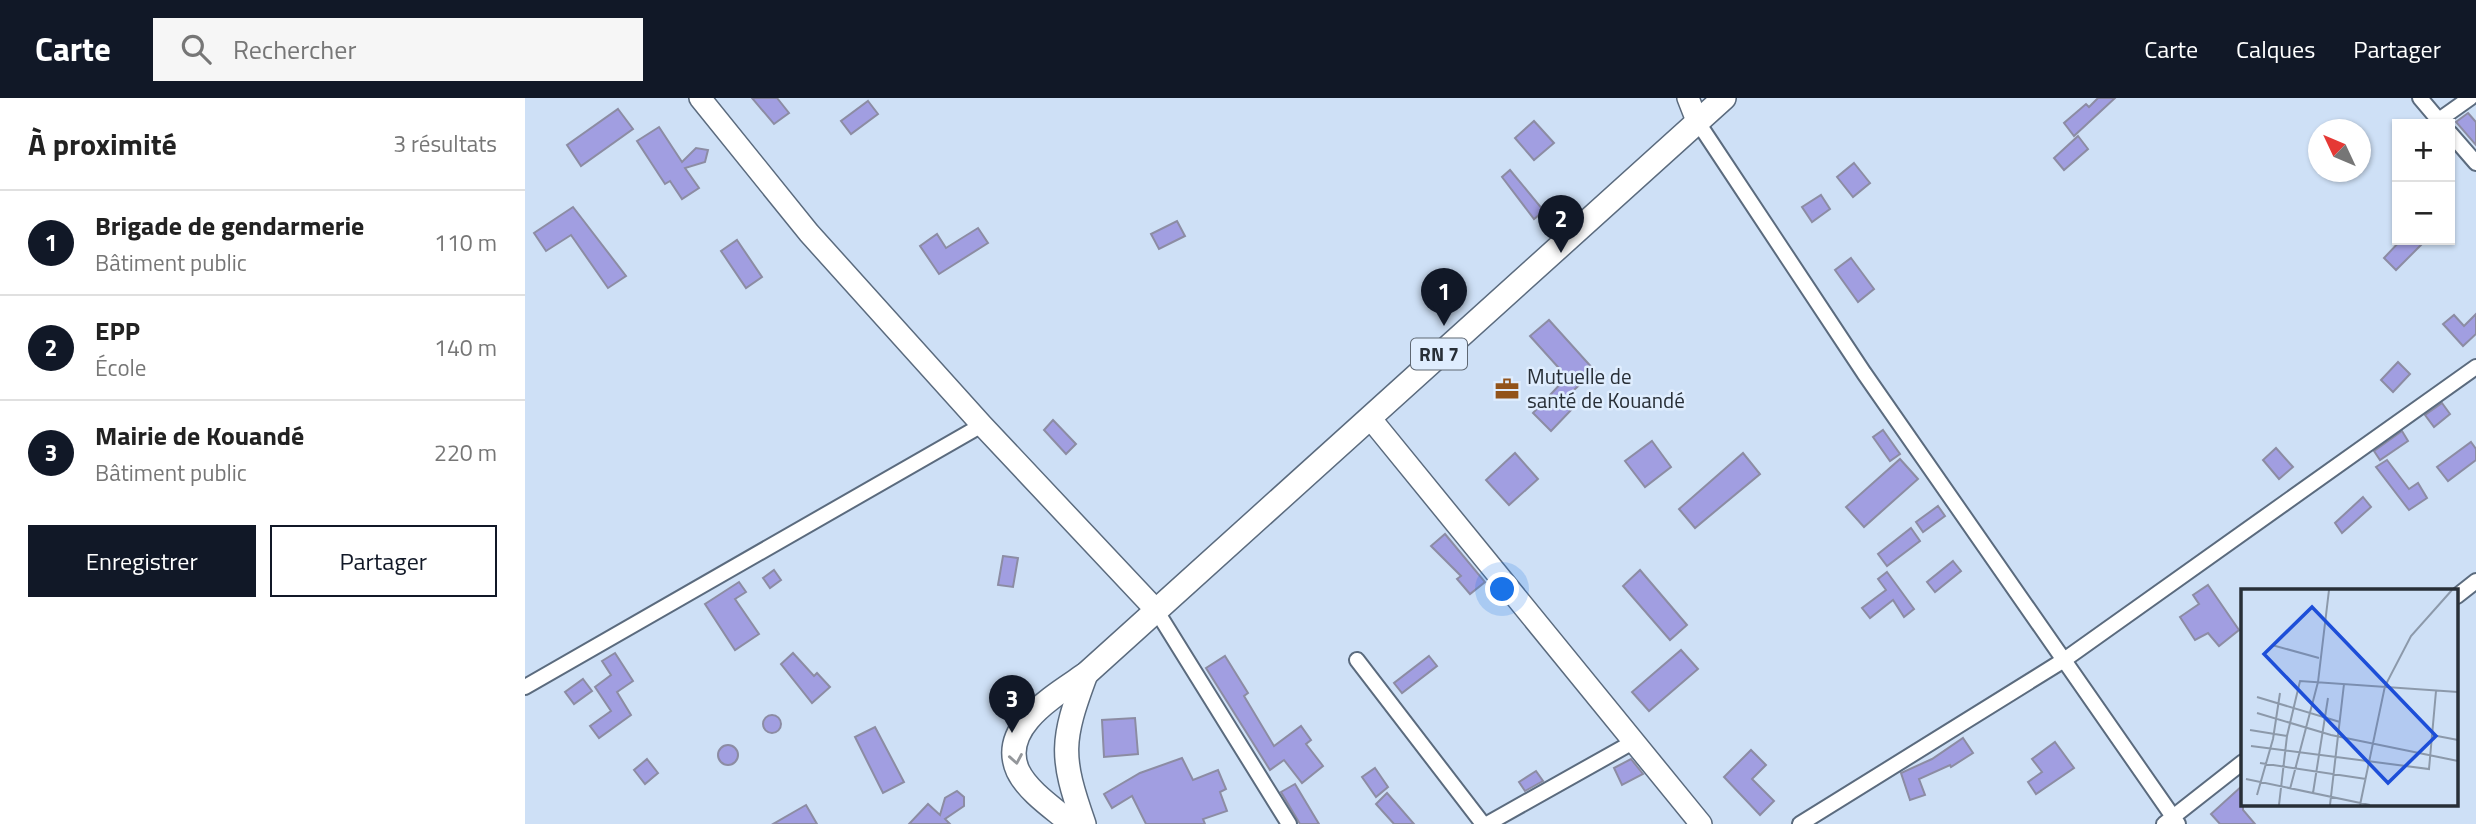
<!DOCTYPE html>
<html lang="fr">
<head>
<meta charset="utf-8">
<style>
	:root { --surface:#fff; --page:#f6f6f6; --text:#222; --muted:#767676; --line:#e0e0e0; --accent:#111827 }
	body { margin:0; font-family:"Titillium Web",sans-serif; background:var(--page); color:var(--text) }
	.controls { position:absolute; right:21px; top:21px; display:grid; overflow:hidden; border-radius:0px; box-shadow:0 2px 5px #0004 }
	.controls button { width:63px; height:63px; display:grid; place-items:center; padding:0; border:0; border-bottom:2px solid var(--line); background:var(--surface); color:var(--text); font:35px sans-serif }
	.compass { position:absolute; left:1783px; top:21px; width:63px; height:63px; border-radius:50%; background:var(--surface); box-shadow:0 2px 5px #0004; rotate:314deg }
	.you { position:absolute; left:978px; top:492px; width:24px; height:24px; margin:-18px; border:5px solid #fff; border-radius:50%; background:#1a73e8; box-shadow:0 0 0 10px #1a73e833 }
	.badge { display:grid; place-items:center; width:46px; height:46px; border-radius:50%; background:var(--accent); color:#fff; font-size:23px; font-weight:700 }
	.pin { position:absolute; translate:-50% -58px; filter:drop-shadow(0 2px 4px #0008) }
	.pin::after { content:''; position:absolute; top:37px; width:24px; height:21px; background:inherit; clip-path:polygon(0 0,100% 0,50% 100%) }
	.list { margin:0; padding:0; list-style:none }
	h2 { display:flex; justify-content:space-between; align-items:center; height:91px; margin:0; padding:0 28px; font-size:30px }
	h2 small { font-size:23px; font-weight:400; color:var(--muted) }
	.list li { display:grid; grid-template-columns:46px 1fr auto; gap:21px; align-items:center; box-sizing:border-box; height:105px; padding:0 28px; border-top:2px solid var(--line) }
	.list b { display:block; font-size:26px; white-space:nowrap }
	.list p { margin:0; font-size:23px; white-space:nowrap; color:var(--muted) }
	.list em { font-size:23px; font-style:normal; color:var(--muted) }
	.actions { display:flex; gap:14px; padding:21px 28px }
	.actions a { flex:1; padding:16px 0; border:2px solid var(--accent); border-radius:0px; text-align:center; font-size:24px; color:var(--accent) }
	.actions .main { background:var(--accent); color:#fff }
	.icon { flex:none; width:38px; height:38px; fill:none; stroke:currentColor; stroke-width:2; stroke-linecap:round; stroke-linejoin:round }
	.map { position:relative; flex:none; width:1951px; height:726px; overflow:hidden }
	header { display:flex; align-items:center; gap:42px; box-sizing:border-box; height:98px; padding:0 35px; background:var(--accent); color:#fff }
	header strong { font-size:33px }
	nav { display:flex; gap:38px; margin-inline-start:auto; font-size:24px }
	.search { width:490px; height:63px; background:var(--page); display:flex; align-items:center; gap:18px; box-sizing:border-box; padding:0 24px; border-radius:0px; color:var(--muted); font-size:26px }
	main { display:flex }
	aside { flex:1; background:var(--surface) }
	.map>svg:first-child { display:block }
	.building { fill:#a19ee1; stroke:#8c8ca3; stroke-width:2 }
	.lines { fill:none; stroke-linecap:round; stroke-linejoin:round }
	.street-casing { stroke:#5b6b7e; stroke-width:18 }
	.secondary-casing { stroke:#5b6b7e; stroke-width:24 }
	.primary-casing { stroke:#5b6b7e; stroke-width:26 }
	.street { stroke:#fff; stroke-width:14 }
	.secondary { stroke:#fff; stroke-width:21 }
	.primary { stroke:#fff; stroke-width:23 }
	.oneway { stroke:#94979b }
	.labels { text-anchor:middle; stroke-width:5; stroke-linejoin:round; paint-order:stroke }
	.shield { fill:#dfedfe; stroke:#5f6873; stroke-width:2 }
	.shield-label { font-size:19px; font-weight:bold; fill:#282f37 }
	.poi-label { font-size:21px; fill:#282f37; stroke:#dfedfe; text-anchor:start }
	.inset-road { fill:none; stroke:#8c99aa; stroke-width:2 }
	.view { fill:#1d4ed8; fill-opacity:0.15; stroke:#1d4ed8; stroke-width:3.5 }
	.inset-edge { fill:none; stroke:#282f37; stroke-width:3.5 }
</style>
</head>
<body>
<header>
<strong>Carte</strong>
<div class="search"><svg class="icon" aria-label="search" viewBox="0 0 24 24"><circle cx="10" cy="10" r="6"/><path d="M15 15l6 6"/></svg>Rechercher</div>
<nav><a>Carte</a><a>Calques</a><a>Partager</a></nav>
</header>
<main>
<aside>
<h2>À proximité<small>3 résultats</small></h2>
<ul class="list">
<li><span class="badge">1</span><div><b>Brigade de gendarmerie</b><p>Bâtiment public</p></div><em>110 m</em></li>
<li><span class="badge">2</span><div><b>EPP</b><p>École</p></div><em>140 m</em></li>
<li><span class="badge">3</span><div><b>Mairie de Kouandé</b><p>Bâtiment public</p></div><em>220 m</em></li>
</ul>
<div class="actions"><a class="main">Enregistrer</a><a>Partager</a></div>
</aside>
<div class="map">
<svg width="1951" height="726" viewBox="0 0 1951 726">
	<rect width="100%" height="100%" fill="#cee0f6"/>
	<!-- building -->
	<g class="building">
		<path d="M227,0H252L264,15L249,26Z"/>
		<path d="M1573,0H1590L1549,38L1539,25L1561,6L1564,9Z"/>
		<path d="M343,3L353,16L326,36L316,23Z"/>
		<path d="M93,11L108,31L56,68L42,47Z"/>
		<path d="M1943,15L1951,24V47L1931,24Z"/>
		<path d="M1009,23L1029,45L1009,62L990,40Z"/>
		<path d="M134,29L157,64L171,50L183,52L180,64L160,70L174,90L157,101L145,83L140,86L112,43Z"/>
		<path d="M1553,38L1563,51L1539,72L1529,60Z"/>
		<path d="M1329,65L1345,85L1328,99L1312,79Z"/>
		<path d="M985,72L1019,113L1009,121L977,79Z"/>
		<path d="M1296,97L1305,111L1287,124L1277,109Z"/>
		<path d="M48,109L101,178L83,190L46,137L21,153L9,135Z"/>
		<path d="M652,123L660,138L634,151L626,136Z"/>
		<path d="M453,130L463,145L414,176L395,148L412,136L421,150Z"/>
		<path d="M212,142L237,179L221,190L196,153Z"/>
		<path d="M1876,142H1901L1871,172L1859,160Z"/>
		<path d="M1326,160L1349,191L1333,204L1310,172Z"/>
		<path d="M1951,216V236L1938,248L1918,226L1929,217L1939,228Z"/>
		<path d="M1024,222L1070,273L1039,301L1048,310L1026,333L1008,315L1042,279L1005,238Z"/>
		<path d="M1873,264L1885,276L1868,294L1856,282Z"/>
		<path d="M1917,305L1925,316L1909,329L1900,317Z"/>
		<path d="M528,322L551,346L541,356L519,332Z"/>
		<path d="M1358,332L1375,356L1365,363L1348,339Z"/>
		<path d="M1877,333L1883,343L1855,362L1849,353Z"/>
		<path d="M1127,343L1146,369L1120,389L1100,363Z"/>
		<path d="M1946,344L1951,351V362L1923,383L1912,369Z"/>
		<path d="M1751,350L1768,369L1754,381L1738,362Z"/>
		<path d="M990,355L1013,381L984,407L961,382Z"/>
		<path d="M1218,355L1235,376L1170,430L1154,411Z"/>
		<path d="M1375,361L1393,381L1339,429L1321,409Z"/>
		<path d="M1862,362L1884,391L1893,385L1902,400L1884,412L1851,369Z"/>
		<path d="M1838,399L1846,409L1817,435L1810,425Z"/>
		<path d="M1413,408L1420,418L1398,434L1391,424Z"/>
		<path d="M1386,430L1395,443L1362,468L1353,456Z"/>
		<path d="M920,436L960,484L945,496L932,481L936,478L906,448Z"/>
		<path d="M478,458L493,460L488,489L473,487Z"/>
		<path d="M1428,463L1436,473L1410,494L1402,484Z"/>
		<path d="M249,472L256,482L245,490L238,480Z"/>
		<path d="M1115,472L1162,527L1145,542L1098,488Z"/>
		<path d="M1362,474L1389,511L1379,519L1368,502L1345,520L1337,510L1361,492L1353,481Z"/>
		<path d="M214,484L221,494L210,501L234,536L210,552L180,506Z"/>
		<path d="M1683,487L1714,532L1694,548L1683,535L1670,542L1655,519L1674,506L1668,497Z"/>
		<path d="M1156,552L1173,571L1124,613L1107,594Z"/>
		<path d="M90,555L108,583L92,594L106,617L74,640L65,628L86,613L70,589L86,577L77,563Z"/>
		<path d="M268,555L289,578L292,575L305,589L287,605L256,566Z"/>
		<path d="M700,558L723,595L719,598L749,648L776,628L786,642L781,646L798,668L777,685L759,662L745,672L681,570Z"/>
		<path d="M904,558L912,568L877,595L869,585Z"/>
		<path d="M58,581L67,593L49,606L40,594Z"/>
		<circle cx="247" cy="626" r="9"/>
		<path d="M610,620L613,656L579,659L577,622Z"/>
		<path d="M350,629L379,684L358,695L330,639Z"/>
		<path d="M1438,640L1448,655L1426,669L1425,667L1394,681L1400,697L1385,702L1376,675L1407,661Z"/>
		<path d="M1530,644L1549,670L1511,696L1503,684L1517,674L1507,661Z"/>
		<circle cx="203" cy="657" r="10"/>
		<path d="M1226,652L1241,667L1227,681L1249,703L1235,717L1199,679Z"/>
		<path d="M657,660L668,682L693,672L701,691L695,694L702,713L678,721L680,726H621L607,698L587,710L579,696L615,675Z"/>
		<path d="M122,661L133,675L120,686L109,672Z"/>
		<path d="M1106,661L1118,676L1097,687L1089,670Z"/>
		<path d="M850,670L863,689L851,699L837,679Z"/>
		<path d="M1011,673L1018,683L1000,693L994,684Z"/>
		<path d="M770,686L794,726H775L756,694Z"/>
		<path d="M1718,687V712L1730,726H1695L1686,716Z"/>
		<path d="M432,693L439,699V708L420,721L425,726H384L403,706L415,717L420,700Z"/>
		<path d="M862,695L889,726H869L851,706Z"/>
		<path d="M281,707L292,726H248Z"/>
	</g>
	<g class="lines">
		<!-- street casing -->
		<g class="street-casing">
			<g id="street">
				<path d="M1895,0L1917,26"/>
				<path d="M1914,22L1945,0"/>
				<path d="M1172,23L1339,275L1653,726"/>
				<path d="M1925,35L1951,65"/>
				<path d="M1932,498L1951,483"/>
				<path d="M631,512L764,726"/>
				<path d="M832,562L958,726"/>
				<path d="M0,589L457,327"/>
				<path d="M962,726L1108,644"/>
				<path d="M1275,726L1539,562L1951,269"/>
				<path d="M1639,726L1718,664"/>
			</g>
		</g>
		<!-- secondary casing -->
		<g class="secondary-casing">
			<g id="secondary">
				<path d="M175,0L284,135L457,327L631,512"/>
				<path d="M1163,0L1172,23"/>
				<path d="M845,320L1176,726"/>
			</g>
		</g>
		<!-- primary casing -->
		<g class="primary-casing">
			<g id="primary">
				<path d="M547,726C531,712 503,694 493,673C473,629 531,597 561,576L1199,0"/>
				<path d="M559,726C535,658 536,643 561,576"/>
			</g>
		</g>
		<!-- street -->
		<use href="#street" class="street"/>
		<!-- secondary -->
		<use href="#secondary" class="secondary"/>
		<!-- primary -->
		<use href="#primary" class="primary"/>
	</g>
	<!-- one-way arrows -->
	<defs><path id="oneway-chevron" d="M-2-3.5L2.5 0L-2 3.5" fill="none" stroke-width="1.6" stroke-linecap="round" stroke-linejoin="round" transform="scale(1.75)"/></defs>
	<use class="oneway" href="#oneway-chevron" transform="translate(491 661) rotate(80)"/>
	<!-- icons -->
	<defs>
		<g id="office-bare" transform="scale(1.89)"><path d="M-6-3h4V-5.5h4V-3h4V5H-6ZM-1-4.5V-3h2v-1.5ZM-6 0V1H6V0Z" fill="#92531a" stroke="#dfedfe" stroke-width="2.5" paint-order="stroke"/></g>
	</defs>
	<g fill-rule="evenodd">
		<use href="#office-bare" x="982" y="291"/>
	</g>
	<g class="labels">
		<!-- shield labels -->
		<rect class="shield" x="886" y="240.5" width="56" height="31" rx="5"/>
		<g class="shield-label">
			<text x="914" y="263">RN 7</text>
		</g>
		<!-- poi labels -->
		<g class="poi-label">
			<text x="1002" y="286">Mutuelle de<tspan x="1002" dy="24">santé de Kouandé</tspan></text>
		</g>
	</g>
	<!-- overview -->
	<g transform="translate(1716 491)">
		<rect width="217" height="217" fill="#cee0f6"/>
		<path class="inset-road" d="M31,56L78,69M77,93L88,1M16,108L99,133M16,124L90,146L217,172M9,141L46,147M191,146L217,151M10,157L188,180L195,102M19,174L125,190M5,190L129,216M49,200L77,93M72,204L87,109M16,206L32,150L39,104M38,216L46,147L59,92L217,103M89,216L103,95M119,216L144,97L170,47L211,1"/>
		<path class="view" d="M71,18L195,147L147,194L23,65Z"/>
		<rect width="217" height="217" class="inset-edge"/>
	</g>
</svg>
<div class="controls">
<button>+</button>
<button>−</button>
</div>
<svg class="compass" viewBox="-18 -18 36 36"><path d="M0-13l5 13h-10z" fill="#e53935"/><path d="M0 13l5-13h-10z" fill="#767676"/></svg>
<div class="you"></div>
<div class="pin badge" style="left:919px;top:228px">1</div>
<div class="pin badge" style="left:1036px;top:155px">2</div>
<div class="pin badge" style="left:487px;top:635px">3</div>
</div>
</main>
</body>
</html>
